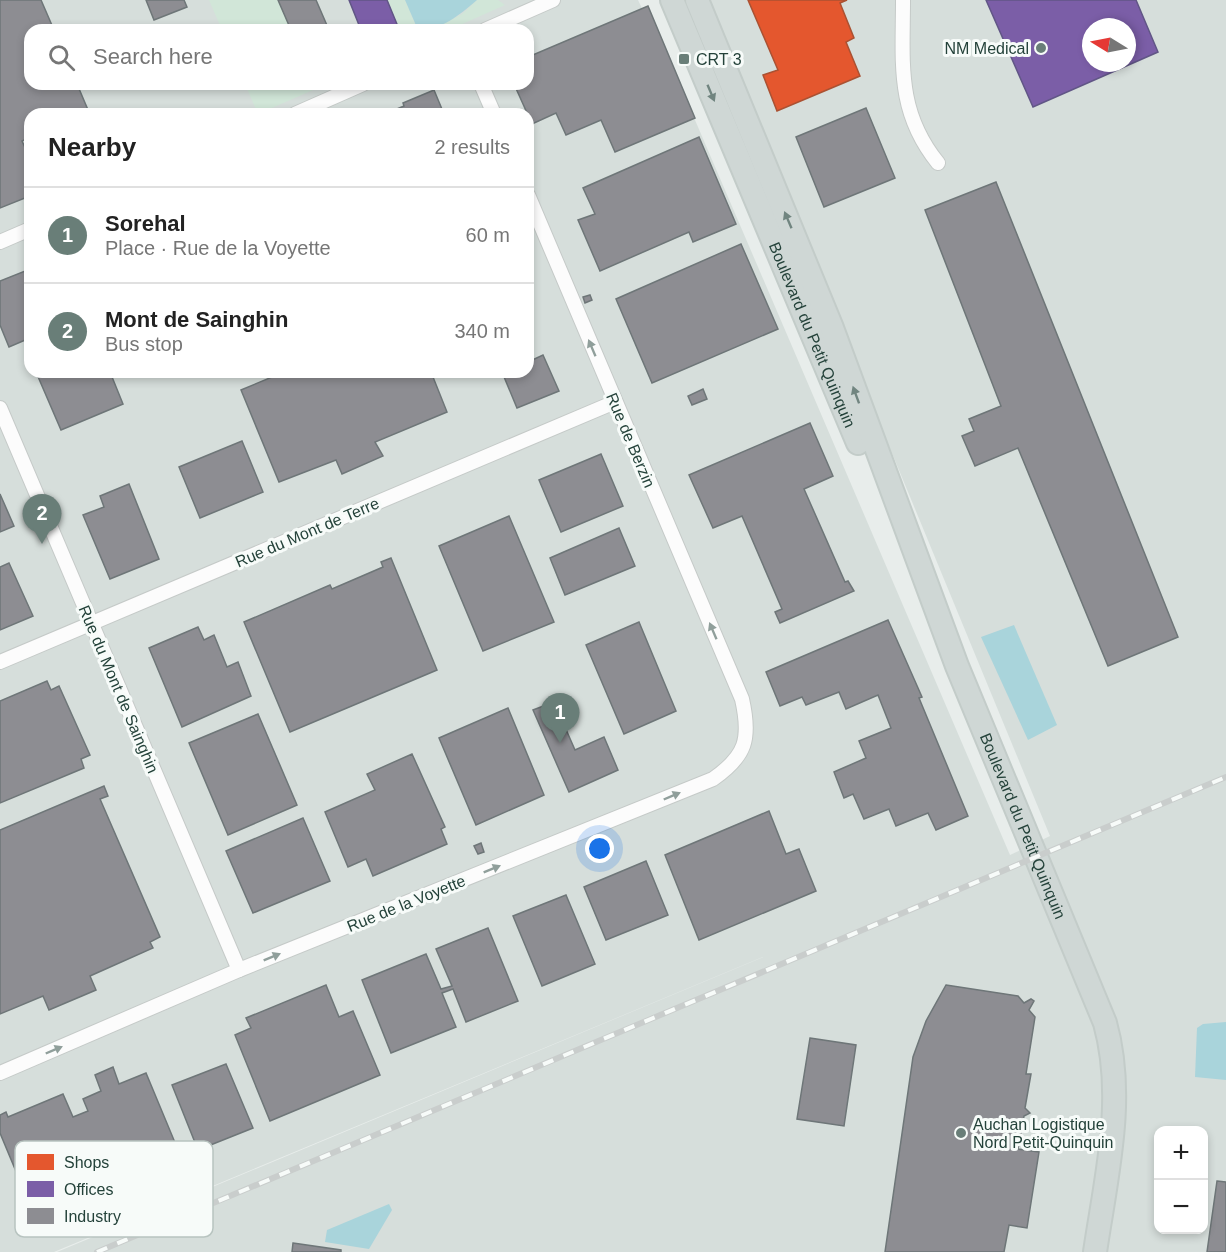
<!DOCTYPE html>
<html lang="en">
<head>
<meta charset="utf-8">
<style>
	:root { --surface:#fff; --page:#f6f6f6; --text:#222; --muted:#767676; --line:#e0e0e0; --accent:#697e78 }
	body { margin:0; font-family:Arial,sans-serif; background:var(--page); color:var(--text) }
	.controls { position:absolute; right:18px; bottom:18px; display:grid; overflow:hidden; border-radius:12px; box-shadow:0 3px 9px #0003 }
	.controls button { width:54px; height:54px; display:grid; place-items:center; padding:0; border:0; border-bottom:2px solid var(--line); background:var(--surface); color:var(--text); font:30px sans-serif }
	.compass { position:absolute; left:1082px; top:18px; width:54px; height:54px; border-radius:50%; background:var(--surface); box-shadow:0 3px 9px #0003; rotate:280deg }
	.you { position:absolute; left:600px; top:849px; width:21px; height:21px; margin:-15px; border:4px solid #fff; border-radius:50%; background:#1a73e8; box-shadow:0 0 0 9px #1a73e833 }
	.badge { display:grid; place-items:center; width:39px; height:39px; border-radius:50%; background:var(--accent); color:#fff; font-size:20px; font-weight:700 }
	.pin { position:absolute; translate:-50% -50px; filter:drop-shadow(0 2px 3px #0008) }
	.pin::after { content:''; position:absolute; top:32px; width:21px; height:18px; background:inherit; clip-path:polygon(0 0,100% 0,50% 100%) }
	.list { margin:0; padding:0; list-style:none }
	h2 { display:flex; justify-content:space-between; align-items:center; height:78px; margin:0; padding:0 24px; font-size:26px }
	h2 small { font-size:20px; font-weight:400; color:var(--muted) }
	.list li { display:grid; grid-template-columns:39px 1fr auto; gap:18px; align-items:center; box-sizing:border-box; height:96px; padding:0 24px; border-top:2px solid var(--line) }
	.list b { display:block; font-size:22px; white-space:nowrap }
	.list p { margin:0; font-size:20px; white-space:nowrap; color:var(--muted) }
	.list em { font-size:20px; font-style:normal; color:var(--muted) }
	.icon { flex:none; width:33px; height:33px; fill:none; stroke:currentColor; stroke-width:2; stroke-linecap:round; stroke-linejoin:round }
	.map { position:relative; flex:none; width:1226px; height:1252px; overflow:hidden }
	.search { position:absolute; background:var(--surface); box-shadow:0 3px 9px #0003; left:24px; top:24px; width:510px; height:66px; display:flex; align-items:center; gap:15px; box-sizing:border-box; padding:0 21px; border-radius:18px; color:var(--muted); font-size:22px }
	.panel { position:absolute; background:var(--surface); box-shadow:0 3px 9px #0003; left:24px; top:108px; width:510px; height:270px; border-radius:18px }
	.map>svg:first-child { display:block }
	.built { fill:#d6dedb; fill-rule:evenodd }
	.green { fill:#d1e6d8 }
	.water { fill:#a9d4db }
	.shops { fill:#e4572e; stroke:#aa5132; stroke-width:1.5 }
	.offices { fill:#7b5ea7; stroke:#615686; stroke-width:1.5; fill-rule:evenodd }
	.industry { fill:#8d8d92; stroke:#6e7678; stroke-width:1.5 }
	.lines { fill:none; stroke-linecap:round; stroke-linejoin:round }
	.street-casing { stroke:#c5cac8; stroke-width:16 }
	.primary-casing { stroke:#c3ccc9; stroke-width:26 }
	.street { stroke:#fcfcfc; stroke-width:14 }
	.primary { stroke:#cfd7d5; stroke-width:22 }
	.rail-casing { stroke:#c9cdcc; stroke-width:6 }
	.rail { stroke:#f7fbf9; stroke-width:4; stroke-dasharray:11; stroke-linecap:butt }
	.oneway { fill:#718580 }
	.oneway2 { fill:#909f9b }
	.poi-dot { fill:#697e78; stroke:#f7fbf9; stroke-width:2 }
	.labels { text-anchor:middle; stroke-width:6; stroke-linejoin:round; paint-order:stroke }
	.poi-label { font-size:16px; fill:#24423a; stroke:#f7fbf9; text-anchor:start }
	.street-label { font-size:16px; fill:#24423a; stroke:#f7fbf9 }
	.key { fill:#f7fbf9; stroke:#b8c4c0; stroke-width:1.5 }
	.key-label { font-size:16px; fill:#24423a }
</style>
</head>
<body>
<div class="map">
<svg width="1226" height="1252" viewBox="0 0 1226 1252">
	<rect width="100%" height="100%" fill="#e8edeb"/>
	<!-- built -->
	<path class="built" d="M0,0H638L692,113L1010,855L1050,836L705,0H1226V1252H57L811,937L54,1252H0ZM1091,27H1127V63H1091ZM30,30H528V84H30ZM30,114H528V372H30ZM1158,1130H1204V1230H1158Z"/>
	<!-- green -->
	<g class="green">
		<path d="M209,0H278L291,30H222Z"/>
		<path d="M387,0H405L418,30H397L399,29Z"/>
		<path d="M477,0H498L505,5L449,30H432L462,14Z"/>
		<path d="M245,84H327L258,114Z"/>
	</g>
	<!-- water -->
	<g class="water">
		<path d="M405,0H477C460,15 441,30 418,30Z"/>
		<path d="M1014,625L1057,725L1028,740L981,637Z"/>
		<path d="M1226,1022V1080L1195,1077L1197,1028L1203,1024Z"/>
		<path d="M389,1204L392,1210L369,1249L325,1242L327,1230Z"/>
	</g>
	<!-- shops -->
	<path class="shops" d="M748,0H847L840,3L854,38L846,42L860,76L777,111L763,75L778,70Z"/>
	<!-- offices -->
	<g class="offices">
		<path d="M349,0H387L399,29L361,30Z"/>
		<path d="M986,0H1136L1158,52L1033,107ZM1091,27H1127V63H1091Z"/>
	</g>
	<!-- industry -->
	<g class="industry">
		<path d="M0,0H41L54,30H30V84H77L88,110L80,114H30V137L22,141L30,158V196L0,208Z"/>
		<path d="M146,0H184L187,7L154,20Z"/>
		<path d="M278,0H316L329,30H291Z"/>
		<path d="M648,6L695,118L615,152L601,120L566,135L556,113L532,124L514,84H528V57Z"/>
		<path d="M434,90L444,114H385L404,106L403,103Z"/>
		<path d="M866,108L895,178L824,207L796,137Z"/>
		<path d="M699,137L736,224L693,242L689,232L600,271L578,220L595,214L583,188Z"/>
		<path d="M996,182L1178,637L1108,666L1018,448L975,466L962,436L974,431L969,419L1001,406L925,210Z"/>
		<path d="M741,244L778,329L652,383L616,299Z"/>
		<path d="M30,269V338L9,347L0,325V281Z"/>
		<path d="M590,295L592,300L585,303L583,297Z"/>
		<path d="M543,355L559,391L517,408L502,372H528V362Z"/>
		<path d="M36,372H110L123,404L61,430Z"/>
		<path d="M284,372H431L447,412L375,442L383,456L342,474L336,460L279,482L241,390Z"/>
		<path d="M703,389L707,399L692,405L688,396Z"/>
		<path d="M810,423L833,476L804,489L845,582L848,581L854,591L780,623L775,612L782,609L742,516L713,528L689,475Z"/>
		<path d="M242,441L263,492L200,518L179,467Z"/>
		<path d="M601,454L623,506L561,532L539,480Z"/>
		<path d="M129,484L159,559L110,579L83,515L104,507L100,496Z"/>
		<path d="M0,494L14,526L0,532Z"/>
		<path d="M509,516L554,622L483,651L439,546Z"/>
		<path d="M619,528L635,566L565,595L550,558Z"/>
		<path d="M391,558L437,670L290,732L244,622L330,585L332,589L383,567L381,562Z"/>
		<path d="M9,563L33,616L0,630V567Z"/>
		<path d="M888,620L922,697L919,698L968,816L936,830L928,813L896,826L889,809L864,819L853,794L844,798L834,772L866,758L859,741L891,728L878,695L846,709L839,692L806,705L802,697L780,706L766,672Z"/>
		<path d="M639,622L676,711L624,734L586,645Z"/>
		<path d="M198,627L204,640L214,635L227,667L238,662L251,696L182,727L149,648Z"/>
		<path d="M47,681L51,690L59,686L90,755L81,759L84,768L0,803V701Z"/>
		<path d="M554,702L575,750L604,737L618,770L569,792L533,710Z"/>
		<path d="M508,708L544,795L476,825L439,738Z"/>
		<path d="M258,714L297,805L228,835L189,743Z"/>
		<path d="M412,754L445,827L441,829L447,844L373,876L366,859L348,867L325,812L375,790L367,774Z"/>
		<path d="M104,786L108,796L100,799L160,937L150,942L153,948L90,976L96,990L49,1010L43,996L0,1014V830Z"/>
		<path d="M769,811L786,854L799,849L816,891L699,940L665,855Z"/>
		<path d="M303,818L330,881L253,913L226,851Z"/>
		<path d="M481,843L484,852L478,854L474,846Z"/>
		<path d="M646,861L668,915L606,940L584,887Z"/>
		<path d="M566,895L595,964L542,986L513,916Z"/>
		<path d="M488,928L518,1001L466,1022L453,989L442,993L456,1027L391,1053L362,980L426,954L441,989L452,986L436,949Z"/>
		<path d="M326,985L339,1017L353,1011L380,1075L270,1121L235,1035L251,1028L246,1018Z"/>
		<path d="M946,985L1018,996L1024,1003L1031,999L1034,1001L1029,1010L1035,1017L1026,1074H1031L1025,1108L1030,1113L1024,1116L1018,1149L1039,1152L1027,1228L1009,1225L1004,1252H885L913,1057L926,1021Z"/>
		<path d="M810,1038L856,1045L844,1126L797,1119Z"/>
		<path d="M226,1064L253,1128L198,1150L172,1085Z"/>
		<path d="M113,1067L119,1084L146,1073L181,1157L132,1178L137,1190L40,1229L0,1133V1115L6,1112L8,1117L63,1094L73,1117L88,1111L83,1099L101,1091L95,1075Z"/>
		<path d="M1217,1181L1226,1182V1252H1207Z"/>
		<path d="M293,1243L341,1250V1252H292Z"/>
	</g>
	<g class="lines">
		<!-- street casing -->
		<g class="street-casing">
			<g id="street">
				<path d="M903,0C903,63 896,111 938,163"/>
				<path d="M485,30L553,0"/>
				<path d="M481,84L494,114"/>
				<path d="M295,114L363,84"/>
				<path d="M0,242L30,229"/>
				<path d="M0,408L239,970"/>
				<path d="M0,662L615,402"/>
				<path d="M0,1073L239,970L713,779C746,756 751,739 742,699L528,195"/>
			</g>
		</g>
		<!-- primary casing -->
		<g class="primary-casing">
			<g id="primary">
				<path id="s1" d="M672,0L858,443"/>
				<path id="s2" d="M697,0L832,328L957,666L1105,1023C1126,1098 1106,1177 1095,1252"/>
			</g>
		</g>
		<!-- street -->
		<use href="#street" class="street"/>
		<!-- primary -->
		<use href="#primary" class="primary"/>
		<!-- rail casing -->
		<g class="rail-casing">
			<path id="rail" d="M97,1252L1226,777"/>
		</g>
		<!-- rail -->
		<use href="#rail" class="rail"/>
	</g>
	<!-- one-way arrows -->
	<defs><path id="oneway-solid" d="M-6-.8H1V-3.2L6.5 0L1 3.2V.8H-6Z" transform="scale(1.5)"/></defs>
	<g class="oneway">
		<use href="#oneway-solid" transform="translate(711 93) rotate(67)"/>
		<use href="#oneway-solid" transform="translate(788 220) rotate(-113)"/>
		<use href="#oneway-solid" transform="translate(856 395) rotate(-110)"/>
	</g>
	<g class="oneway2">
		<use href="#oneway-solid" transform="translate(592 348) rotate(-113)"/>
		<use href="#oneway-solid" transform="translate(713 631) rotate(-113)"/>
		<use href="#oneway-solid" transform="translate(672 796) rotate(-23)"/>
		<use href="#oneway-solid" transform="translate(492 869) rotate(-22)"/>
		<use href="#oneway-solid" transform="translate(272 957) rotate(-22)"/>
		<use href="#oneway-solid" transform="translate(54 1050) rotate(-23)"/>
	</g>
	<!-- markers -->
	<g class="poi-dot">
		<circle cx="1041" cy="48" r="6"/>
		<rect x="678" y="53" width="12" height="12" rx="3"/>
		<circle cx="961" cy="1133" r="6"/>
	</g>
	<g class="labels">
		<!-- poi labels -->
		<g class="poi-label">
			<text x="1029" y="54" text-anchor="end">NM Medical</text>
			<text x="696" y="65">CRT 3</text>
			<text x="973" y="1130">Auchan Logistique<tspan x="973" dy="18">Nord Petit-Quinquin</tspan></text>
		</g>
		<!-- street labels -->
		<g class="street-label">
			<text dy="6" stroke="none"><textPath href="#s1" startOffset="363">Boulevard du Petit Quinquin</textPath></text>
			<text transform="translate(631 440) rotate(67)" y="6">Rue de Berzin</text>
			<text transform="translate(307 532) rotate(-23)" y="6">Rue du Mont de Terre</text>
			<text transform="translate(119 689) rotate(67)" y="6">Rue du Mont de Sainghin</text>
			<text dy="6" stroke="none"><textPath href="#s2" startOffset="888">Boulevard du Petit Quinquin</textPath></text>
			<text transform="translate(406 903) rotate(-22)" y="6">Rue de la Voyette</text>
		</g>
	</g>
	<!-- legend -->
	<rect x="15" y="1141" width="198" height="96" rx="9" class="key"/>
	<rect x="27" y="1154" width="27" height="16" fill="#e4572e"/>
	<rect x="27" y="1181" width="27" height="16" fill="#7b5ea7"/>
	<rect x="27" y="1208" width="27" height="16" fill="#8d8d92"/>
	<g class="key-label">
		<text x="64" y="1168">Shops</text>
		<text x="64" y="1195">Offices</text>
		<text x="64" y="1222">Industry</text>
	</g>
</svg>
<div class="controls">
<button>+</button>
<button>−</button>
</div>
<svg class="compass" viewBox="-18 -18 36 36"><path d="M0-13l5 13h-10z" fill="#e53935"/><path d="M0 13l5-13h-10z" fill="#767676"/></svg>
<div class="you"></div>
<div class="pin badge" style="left:560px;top:743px">1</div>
<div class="pin badge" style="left:42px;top:544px">2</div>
<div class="search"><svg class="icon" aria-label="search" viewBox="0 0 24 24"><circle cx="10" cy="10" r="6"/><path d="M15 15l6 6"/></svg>Search here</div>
<section class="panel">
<h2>Nearby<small>2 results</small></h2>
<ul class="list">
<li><span class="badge">1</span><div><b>Sorehal</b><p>Place · Rue de la Voyette</p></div><em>60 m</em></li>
<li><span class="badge">2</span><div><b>Mont de Sainghin</b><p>Bus stop</p></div><em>340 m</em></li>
</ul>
</section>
</div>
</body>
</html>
